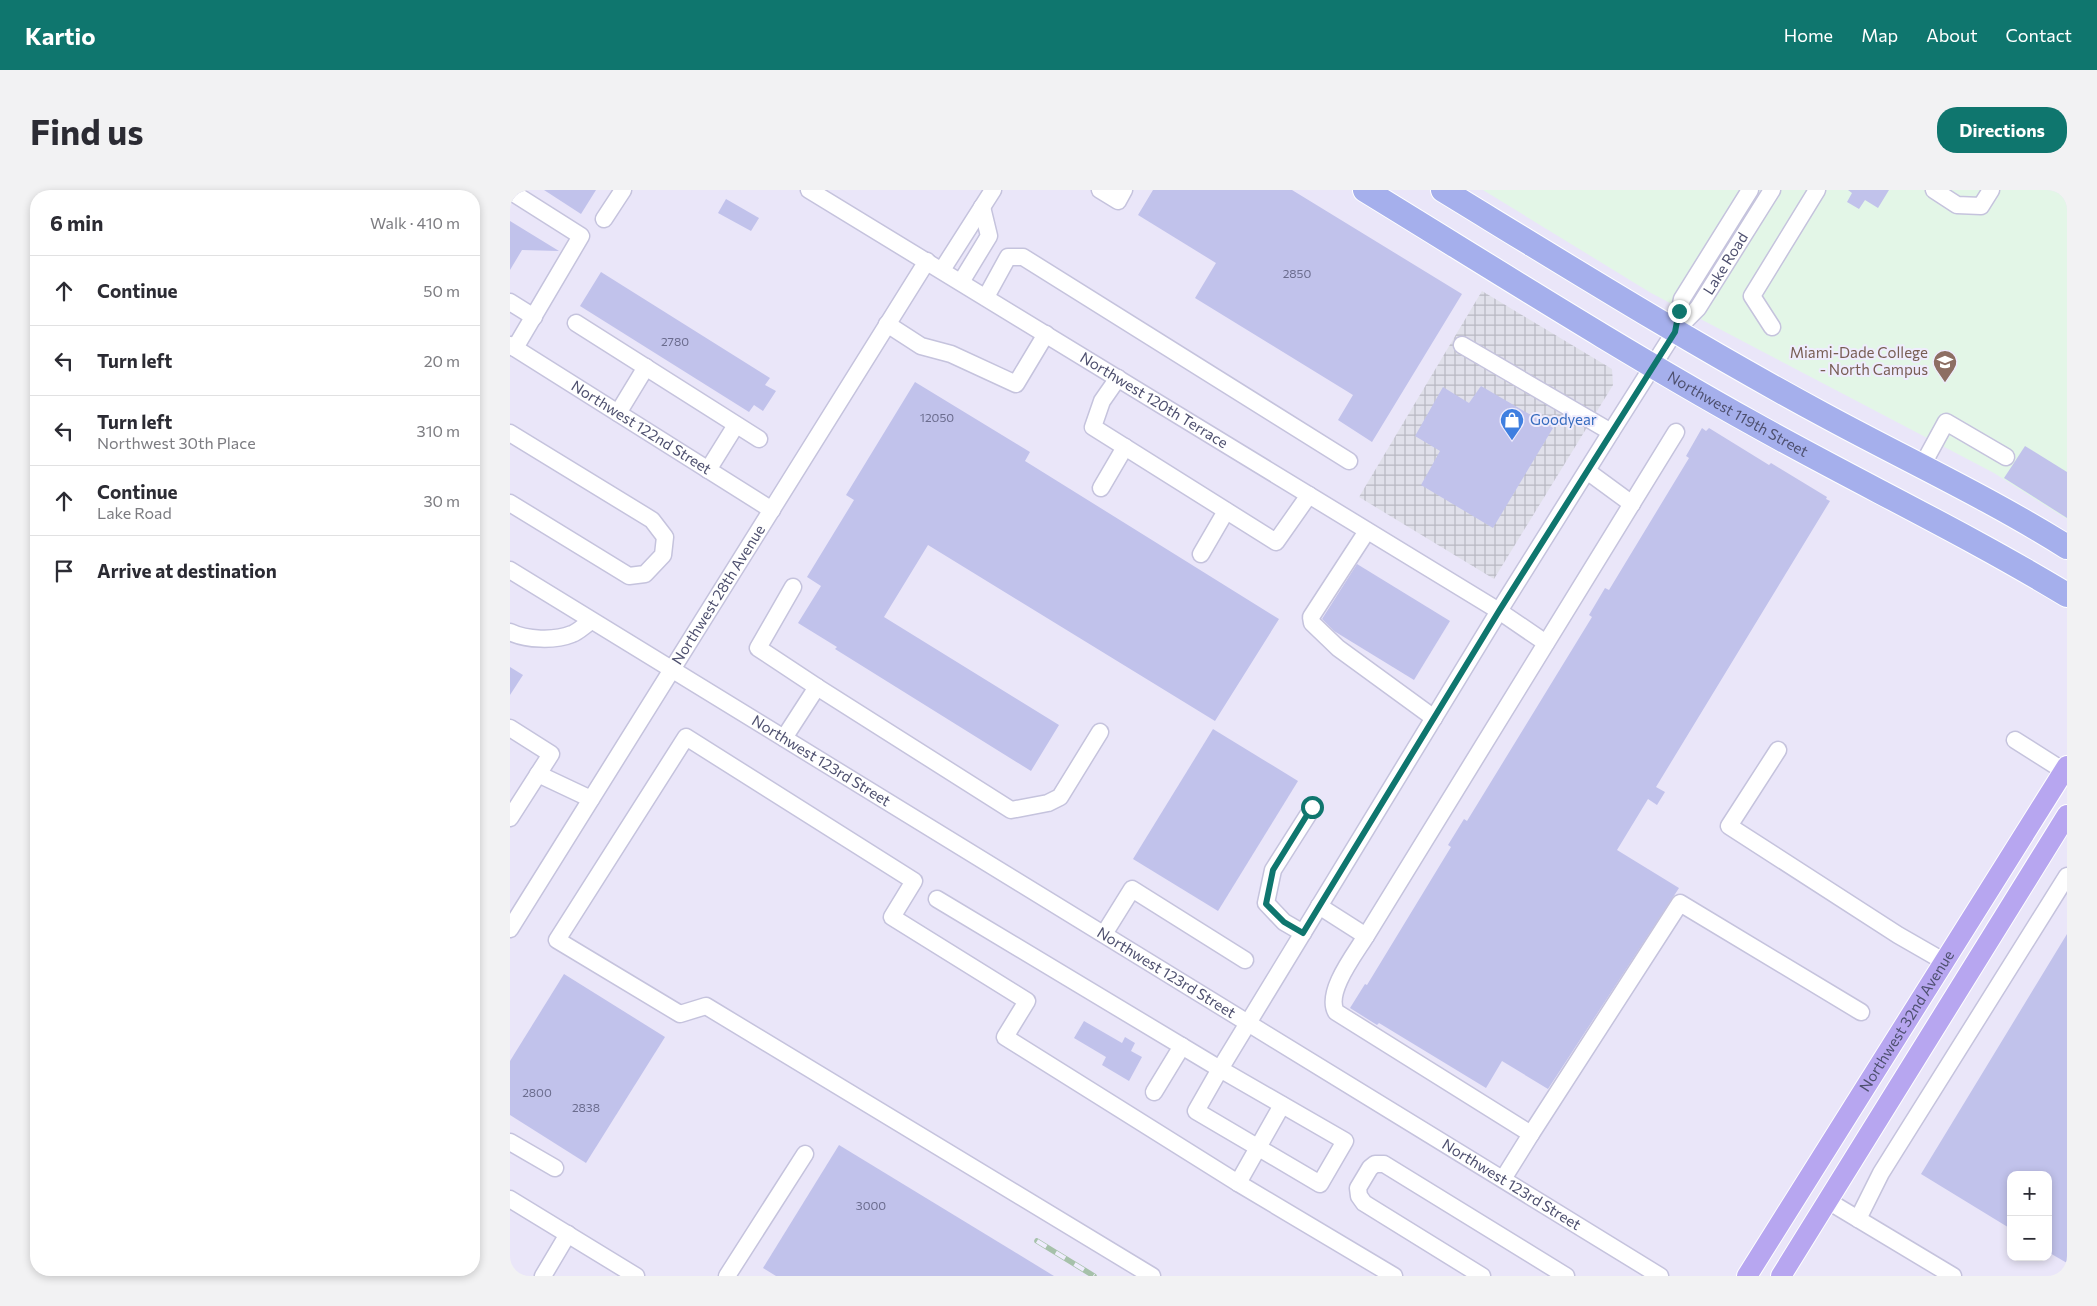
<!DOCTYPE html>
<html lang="en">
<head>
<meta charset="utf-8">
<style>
	:root { --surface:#fff; --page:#f2f2f3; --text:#2b2b33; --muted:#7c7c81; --line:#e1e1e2; --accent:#0f766e }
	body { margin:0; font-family:Commissioner,sans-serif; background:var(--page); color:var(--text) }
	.controls { position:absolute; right:15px; bottom:15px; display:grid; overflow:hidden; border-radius:10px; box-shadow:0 2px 8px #0003 }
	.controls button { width:45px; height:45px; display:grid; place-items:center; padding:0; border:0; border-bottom:1px solid var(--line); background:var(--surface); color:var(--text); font:25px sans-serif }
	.stop { position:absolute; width:15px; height:15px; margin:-11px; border:4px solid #0f766e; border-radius:50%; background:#fff }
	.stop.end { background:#0f766e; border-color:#fff; box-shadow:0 1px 5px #0008 }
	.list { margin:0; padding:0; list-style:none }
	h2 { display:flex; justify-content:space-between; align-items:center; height:65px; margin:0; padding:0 20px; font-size:21px }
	h2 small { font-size:16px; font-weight:400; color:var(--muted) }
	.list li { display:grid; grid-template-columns:32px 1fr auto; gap:15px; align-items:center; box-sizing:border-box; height:70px; padding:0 20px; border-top:1px solid var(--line) }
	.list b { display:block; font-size:19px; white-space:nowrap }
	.list p { margin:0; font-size:16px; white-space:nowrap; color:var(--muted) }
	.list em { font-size:16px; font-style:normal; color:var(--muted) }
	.icon { flex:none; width:28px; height:28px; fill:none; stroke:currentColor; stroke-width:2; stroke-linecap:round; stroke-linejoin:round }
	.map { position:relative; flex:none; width:1557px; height:1086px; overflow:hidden; border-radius:20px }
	header { display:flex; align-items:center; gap:30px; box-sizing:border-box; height:70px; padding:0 25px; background:var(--accent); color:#fff }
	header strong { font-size:24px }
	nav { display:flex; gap:28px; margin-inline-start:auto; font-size:18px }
	.intro { display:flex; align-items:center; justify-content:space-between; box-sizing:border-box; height:120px; padding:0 30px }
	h1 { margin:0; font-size:35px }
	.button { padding:12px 22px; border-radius:20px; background:var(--accent); color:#fff; font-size:18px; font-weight:700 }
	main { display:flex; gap:30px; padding:0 30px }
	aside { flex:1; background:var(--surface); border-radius:20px; box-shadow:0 2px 8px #0003 }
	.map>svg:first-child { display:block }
	.industrial { fill:url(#industrial-grid) }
	.education { fill:#e3f6e7 }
	.building { fill:#c1c2eb }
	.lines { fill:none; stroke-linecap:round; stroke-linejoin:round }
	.minor-casing { stroke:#c5c3dd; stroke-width:19 }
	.major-casing { stroke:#fff; stroke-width:22 }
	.highway-casing { stroke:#fff; stroke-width:26 }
	.minor { stroke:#fff; stroke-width:16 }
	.major { stroke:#b7a6f0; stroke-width:20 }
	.highway { stroke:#a5afec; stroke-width:24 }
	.rail-casing { stroke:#a6c1aa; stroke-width:5.5 }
	.rail { stroke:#efecfd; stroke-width:4; stroke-dasharray:11; stroke-linecap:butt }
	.route { stroke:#0f766e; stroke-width:6 }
	.labels { text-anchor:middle; stroke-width:4; stroke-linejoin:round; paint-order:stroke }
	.number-label { font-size:12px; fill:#6b6c8e }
	.street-label { font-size:15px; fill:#4e506f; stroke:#efecfd }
	.education-label { font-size:15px; fill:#785e54; stroke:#efecfd; text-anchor:end }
	.shop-label { font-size:15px; fill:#366cbe; stroke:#efecfd; text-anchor:start }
</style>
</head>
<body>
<header>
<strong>Kartio</strong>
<nav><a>Home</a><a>Map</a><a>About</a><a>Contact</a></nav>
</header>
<div class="intro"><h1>Find us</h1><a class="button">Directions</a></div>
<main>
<aside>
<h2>6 min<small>Walk · 410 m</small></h2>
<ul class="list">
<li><svg class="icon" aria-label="ahead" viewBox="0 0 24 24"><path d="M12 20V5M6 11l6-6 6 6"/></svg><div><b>Continue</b></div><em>50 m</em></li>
<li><svg class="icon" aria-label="left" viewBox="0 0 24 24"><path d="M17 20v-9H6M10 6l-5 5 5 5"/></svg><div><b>Turn left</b></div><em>20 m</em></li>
<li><svg class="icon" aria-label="left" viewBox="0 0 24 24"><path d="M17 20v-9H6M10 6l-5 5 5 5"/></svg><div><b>Turn left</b><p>Northwest 30th Place</p></div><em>310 m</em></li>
<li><svg class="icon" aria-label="ahead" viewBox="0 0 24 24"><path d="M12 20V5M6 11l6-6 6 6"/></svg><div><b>Continue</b><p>Lake Road</p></div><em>30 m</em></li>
<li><svg class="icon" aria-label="arrive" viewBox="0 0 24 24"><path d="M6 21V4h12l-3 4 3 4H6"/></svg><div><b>Arrive at destination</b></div></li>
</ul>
</aside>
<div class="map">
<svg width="1557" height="1086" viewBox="0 0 1557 1086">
	<defs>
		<pattern id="industrial-grid" width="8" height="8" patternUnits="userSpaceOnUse" patternTransform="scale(1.25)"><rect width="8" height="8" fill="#e0e0ea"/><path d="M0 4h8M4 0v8" fill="none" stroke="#b8b8c2"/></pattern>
	</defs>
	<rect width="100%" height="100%" fill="#eae6f9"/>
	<!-- industrial -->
	<path class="industrial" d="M972,101L1102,179L1103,195L984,389L849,307Z"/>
	<!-- education -->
	<path class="education" d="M973,0H1557V329L1484,283L1141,103Z"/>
	<!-- building -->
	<g class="building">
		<path d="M34,0H86L71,24Z"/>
		<path d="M643,0H782L952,104L862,252L828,230L843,205L685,108L706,73L628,25Z"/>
		<path d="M1338,0H1379L1368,18L1355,10L1349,19L1337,12L1342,3Z"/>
		<path d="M216,9L249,28L241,41L208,23Z"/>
		<path d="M0,31L49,61L12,60L0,80Z"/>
		<path d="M91,82L260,188L255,195L266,201L253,221L244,215L239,222L70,116Z"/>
		<path d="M405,192L520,262L515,271L769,429L705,531L418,355L374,427L549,535L521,581L325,459L327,457L288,433L311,396L297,387L344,310L336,305Z"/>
		<path d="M971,196L1043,238L983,338L911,295L930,261L905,246L933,197L959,213Z"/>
		<path d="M1192,238L1196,241L1199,238L1259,275L1261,273L1317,307L1316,309L1320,311L1146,597L1155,602L1147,615L1138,609L1107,660L1169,698L1038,899L992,871L976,898L869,833L867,835L840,818L855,794L857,795L941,657L938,655L954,629L957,631L1082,427L1079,425L1095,398L1099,400L1179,268L1176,266Z"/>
		<path d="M1515,256L1557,282V328L1494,288Z"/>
		<path d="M847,374L940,431L904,490L824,441L812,429Z"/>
		<path d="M0,477L13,485L0,505Z"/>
		<path d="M703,539L788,591L708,721L623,669Z"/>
		<path d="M1557,744V1073L1538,1062V985H1501V1039L1411,984Z"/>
		<path d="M54,784L155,847L76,973L0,925V871Z"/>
		<path d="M574,831L612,853L615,847L625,853L621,861L632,867L619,891L592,875L596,867L564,848Z"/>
		<path d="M329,955L544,1086H266L253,1078Z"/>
	</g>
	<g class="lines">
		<!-- minor casing -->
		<g class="minor-casing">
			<g id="minor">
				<path id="s1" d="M299,0L989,421L1036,453"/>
				<path d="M590,0L608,11L614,0"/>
				<path d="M1424,0L1447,15L1471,16L1481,0"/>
				<path d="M0,1L71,46L5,158"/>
				<path d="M94,29L113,0"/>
				<path d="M432,80L483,0"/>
				<path d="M451,92L479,46L472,17"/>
				<path d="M476,107L498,67H513L839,271"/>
				<path d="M0,112L24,127"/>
				<path d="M66,133L249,249"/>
				<path d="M377,134L411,156L441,164L506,194L536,144"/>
				<path d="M1262,137L1242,106L1307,0"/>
				<path d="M1165,141L1172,109L1240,0"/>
				<path id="s2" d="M0,155L262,320"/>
				<path d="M952,155L1101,242"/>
				<path d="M608,188L592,211L583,237L766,352L799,305"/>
				<path d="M108,223L136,177"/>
				<path d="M0,243L142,330L155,347L153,365L135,384L119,386L0,313"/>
				<path d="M1412,276L1436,232L1496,267"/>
				<path d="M198,280L226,235"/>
				<path d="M1077,281L1122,314"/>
				<path d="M591,298L615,257"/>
				<path d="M857,341L801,427L802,433L828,458L924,528"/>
				<path d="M691,364L716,321"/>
				<path id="s3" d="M0,380L1150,1086"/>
				<path d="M0,442C16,450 45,451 62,444C68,442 75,435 81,431"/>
				<path d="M307,497L501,620L538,613L550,607L590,542"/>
				<path d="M0,538L41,564L0,628"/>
				<path d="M274,548L307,497L248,458L283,397"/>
				<path d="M1505,550L1554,581"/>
				<path d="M1268,560L1219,636L1388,745L1435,772"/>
				<path d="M28,584L81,609"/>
				<path id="s4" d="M427,709L710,879L989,421L1101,242L1165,141L1188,118L1262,0"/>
				<path d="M809,716L856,746"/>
				<path id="s5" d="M0,739L417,71"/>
				<path d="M793,743L774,732L756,713L763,680L803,617"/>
				<path d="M594,744L622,699L735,770"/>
				<path d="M710,879L835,951L810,994L686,921Z"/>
				<path d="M644,902L672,856"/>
				<path d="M1021,944L1170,713L1351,822"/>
				<path d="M0,952L45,978"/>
				<path d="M993,989L1021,944L826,822C815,802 845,764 856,746L1166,242"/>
				<path d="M728,993L772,915"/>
				<path d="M0,1009L126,1086"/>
				<path d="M1318,1011L1443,1086"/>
				<path d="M1348,1029L1371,983L1557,686"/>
				<path d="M33,1086L58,1044"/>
				<path d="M217,1086L295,964"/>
				<path d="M642,1086L196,816L170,824L47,750L176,547L404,691L382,727L517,811L495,847L728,993L884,1086"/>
				<path d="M972,1086L854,1013L849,1006L848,998L860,978L865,974H874L1056,1086"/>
			</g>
		</g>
		<!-- major casing -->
		<g class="major-casing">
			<g id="major">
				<path id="s6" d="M1237,1086L1557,576"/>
				<path d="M1271,1086L1557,625"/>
			</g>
		</g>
		<!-- highway casing -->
		<g class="highway-casing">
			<g id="highway">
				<path id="s7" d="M855,0C984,79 1111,160 1242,233C1347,292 1455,343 1557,405"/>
				<path d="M933,0C1059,77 1184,155 1314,225C1395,269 1479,308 1557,357"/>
			</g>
		</g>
		<!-- minor -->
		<use href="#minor" class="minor"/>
		<!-- major -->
		<use href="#major" class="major"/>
		<!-- highway -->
		<use href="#highway" class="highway"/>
		<!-- rail casing -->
		<g class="rail-casing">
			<path id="rail" d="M527,1051L584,1086"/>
		</g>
		<!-- rail -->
		<use href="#rail" class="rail"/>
	</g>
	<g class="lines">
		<!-- route -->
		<path class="route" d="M802,617L763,680L756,714L774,732L793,743L989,421L1165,142L1169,121"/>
	</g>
	<!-- icons -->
	<defs>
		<g id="university-pin" transform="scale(1.25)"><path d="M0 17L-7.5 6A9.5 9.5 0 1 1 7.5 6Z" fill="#8d6e63" stroke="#efecfd"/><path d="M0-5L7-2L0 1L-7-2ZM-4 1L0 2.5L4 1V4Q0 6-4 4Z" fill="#fff"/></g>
		<g id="shop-pin" transform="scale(1.25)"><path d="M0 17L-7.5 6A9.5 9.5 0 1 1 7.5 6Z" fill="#3f7fe0" stroke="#efecfd"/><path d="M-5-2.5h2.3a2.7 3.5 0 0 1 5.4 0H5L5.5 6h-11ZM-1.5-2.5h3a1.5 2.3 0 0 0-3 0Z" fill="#fff"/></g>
	</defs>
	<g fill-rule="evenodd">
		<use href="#university-pin" x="1435" y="172"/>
		<use href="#shop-pin" x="1002" y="230"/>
	</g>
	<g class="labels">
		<!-- number labels -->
		<g class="number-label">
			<text x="787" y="88">2850</text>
			<text x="165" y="156">2780</text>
			<text x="427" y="232">12050</text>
			<text x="27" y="907">2800</text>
			<text x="76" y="922">2838</text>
			<text x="361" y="1020">3000</text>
		</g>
		<!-- street labels -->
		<g class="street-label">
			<text dy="5" stroke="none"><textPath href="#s4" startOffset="1282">Lake Road</textPath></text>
			<text dy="5" stroke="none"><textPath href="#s1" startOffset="404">Northwest 120th Terrace</textPath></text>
			<text dy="5" stroke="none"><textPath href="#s7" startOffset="435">Northwest 119th Street</textPath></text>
			<text dy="5" stroke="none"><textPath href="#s2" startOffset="155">Northwest 122nd Street</textPath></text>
			<text dy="5" stroke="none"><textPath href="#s5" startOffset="394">Northwest 28th Avenue</textPath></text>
			<text dy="5" stroke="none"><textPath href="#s3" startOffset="365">Northwest 123rd Street</textPath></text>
			<text dy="5" stroke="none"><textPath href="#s3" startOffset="770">Northwest 123rd Street</textPath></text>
			<text dy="5" stroke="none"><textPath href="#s6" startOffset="301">Northwest 32nd Avenue</textPath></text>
			<text dy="5" stroke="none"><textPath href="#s3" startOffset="1175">Northwest 123rd Street</textPath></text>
		</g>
		<!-- education labels -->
		<g class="education-label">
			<text x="1418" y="168">Miami-Dade College<tspan x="1418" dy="17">- North Campus</tspan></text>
		</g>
		<!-- shop labels -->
		<g class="shop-label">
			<text x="1020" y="235">Goodyear</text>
		</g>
	</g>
</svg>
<div class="controls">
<button>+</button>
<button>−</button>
</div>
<div class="stop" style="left:802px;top:617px"></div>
<div class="stop end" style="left:1169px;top:121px"></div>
</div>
</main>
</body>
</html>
